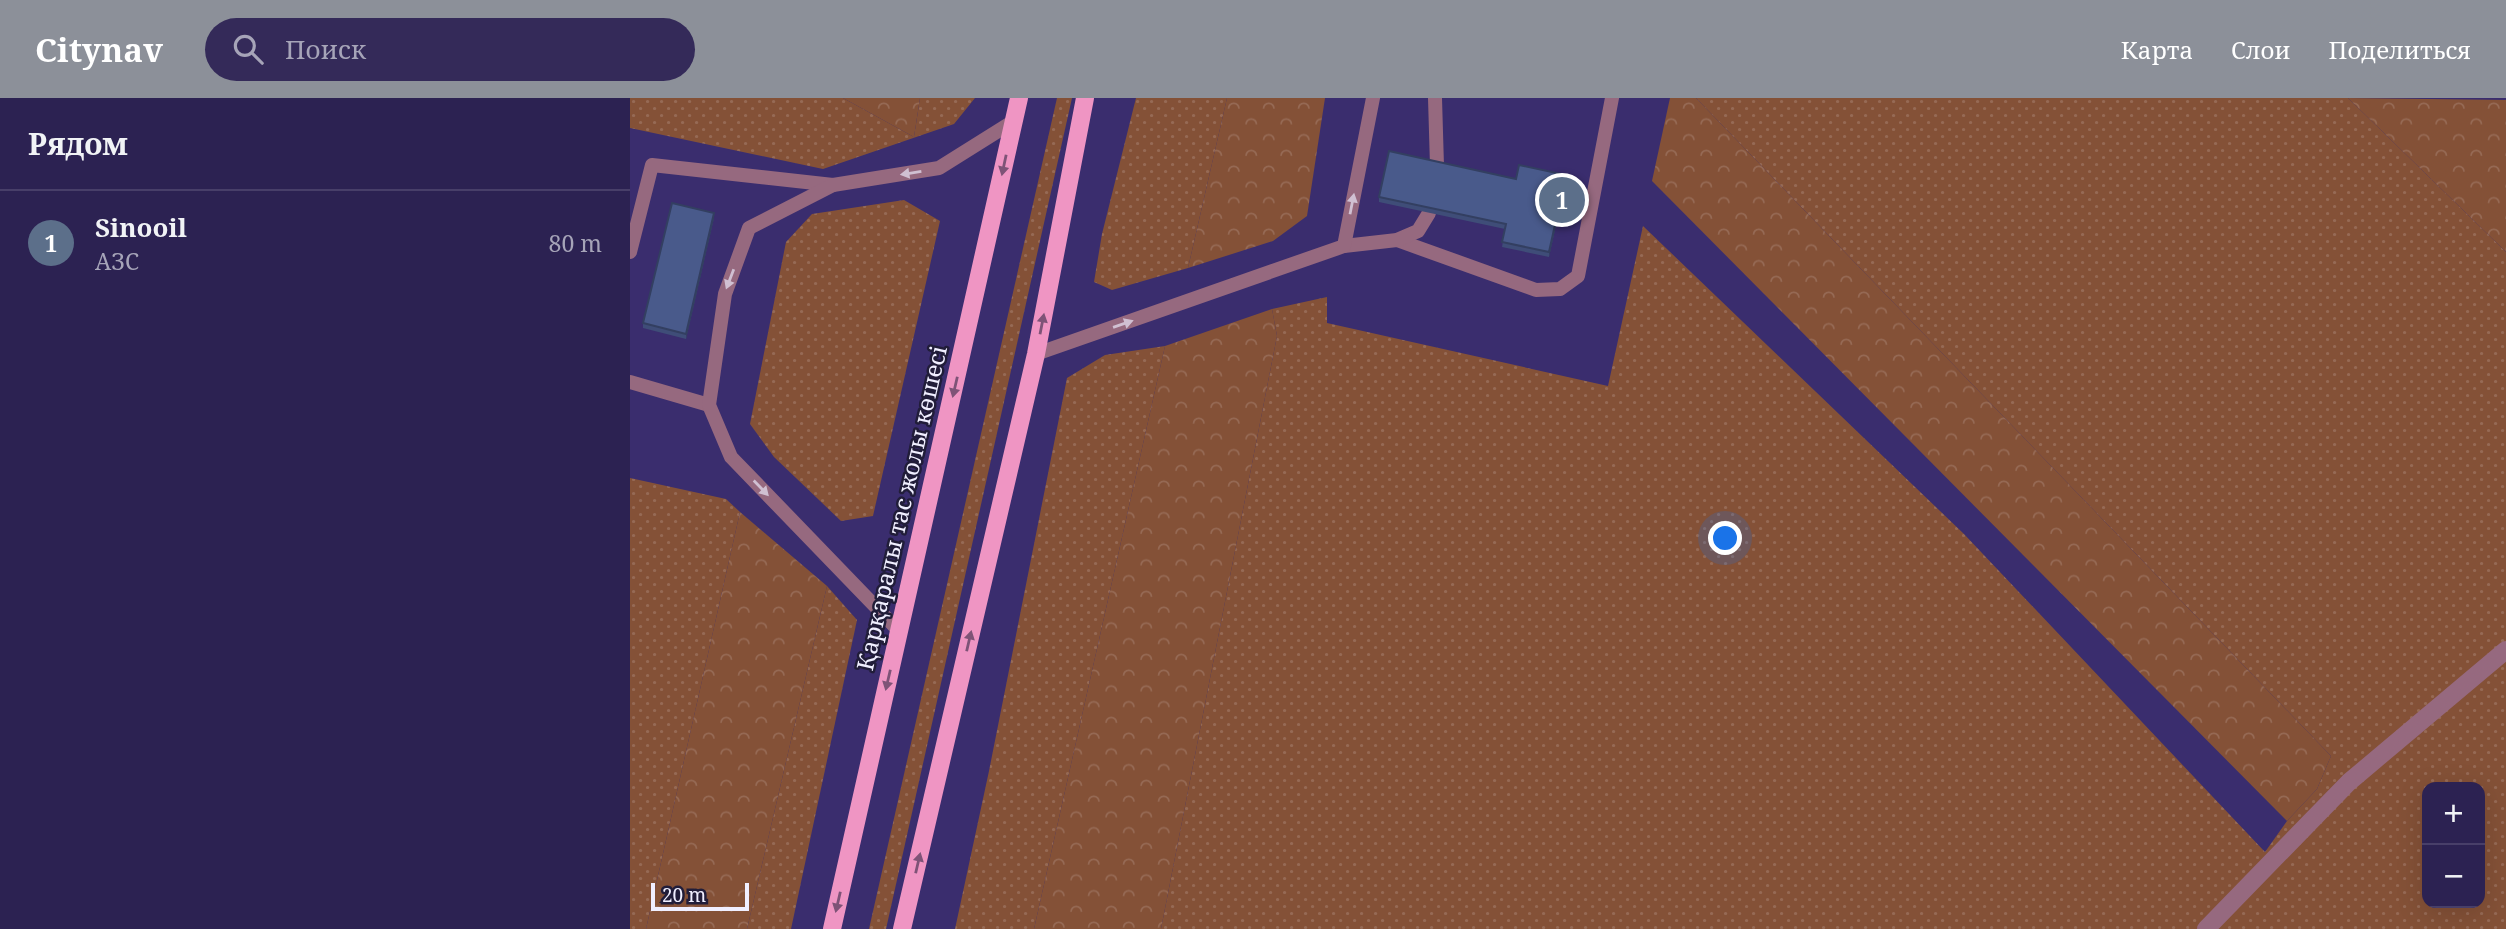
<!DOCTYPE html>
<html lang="ru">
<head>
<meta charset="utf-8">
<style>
	:root { --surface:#2c2252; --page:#342a59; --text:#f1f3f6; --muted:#a6a4b8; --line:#483f69; --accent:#8c9099 }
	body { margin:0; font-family:"Noto Serif",serif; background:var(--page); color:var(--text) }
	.controls { position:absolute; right:21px; bottom:21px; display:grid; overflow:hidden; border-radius:14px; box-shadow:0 7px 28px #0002 }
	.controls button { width:63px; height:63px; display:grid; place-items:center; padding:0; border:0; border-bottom:2px solid var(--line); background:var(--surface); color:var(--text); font:35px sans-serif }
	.scale { position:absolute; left:21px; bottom:18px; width:98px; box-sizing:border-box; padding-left:7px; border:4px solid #f0efff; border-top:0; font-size:19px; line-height:24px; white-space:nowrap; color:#f0efff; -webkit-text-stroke:5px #211d39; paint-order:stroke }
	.you { position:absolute; left:1096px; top:441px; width:24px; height:24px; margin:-18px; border:5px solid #fff; border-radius:50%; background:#1a73e8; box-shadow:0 0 0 10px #1a73e833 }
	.badge { display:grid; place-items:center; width:46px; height:46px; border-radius:50%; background:var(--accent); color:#fff; font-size:23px; font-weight:700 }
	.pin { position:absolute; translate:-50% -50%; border:4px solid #fff; box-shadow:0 2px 7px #0006 }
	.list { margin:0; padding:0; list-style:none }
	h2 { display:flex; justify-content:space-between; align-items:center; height:91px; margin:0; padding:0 28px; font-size:30px }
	h2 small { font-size:23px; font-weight:400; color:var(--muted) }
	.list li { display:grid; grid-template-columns:46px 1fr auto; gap:21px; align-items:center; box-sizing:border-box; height:105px; padding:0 28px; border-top:2px solid var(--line) }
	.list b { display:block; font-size:26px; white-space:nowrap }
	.list p { margin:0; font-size:23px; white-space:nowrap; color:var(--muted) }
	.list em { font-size:23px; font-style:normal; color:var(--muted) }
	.icon { flex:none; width:38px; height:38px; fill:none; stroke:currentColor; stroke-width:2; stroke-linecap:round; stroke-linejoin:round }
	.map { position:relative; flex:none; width:1876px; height:831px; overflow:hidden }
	header { display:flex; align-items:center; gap:42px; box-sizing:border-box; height:98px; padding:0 35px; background:var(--accent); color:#fff }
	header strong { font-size:33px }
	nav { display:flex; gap:38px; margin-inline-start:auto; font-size:24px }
	.search { width:490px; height:63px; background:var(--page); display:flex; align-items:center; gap:18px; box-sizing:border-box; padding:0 24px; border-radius:38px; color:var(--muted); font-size:26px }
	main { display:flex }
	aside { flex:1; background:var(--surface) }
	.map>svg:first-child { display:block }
	.grass { fill:url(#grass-dots); fill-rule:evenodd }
	.forest { fill:url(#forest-crowns) }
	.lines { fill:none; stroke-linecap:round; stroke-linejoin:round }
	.service { stroke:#96697f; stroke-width:14 }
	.minor { stroke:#96697f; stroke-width:18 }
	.primary { stroke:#ef95c3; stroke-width:18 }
	.wall { fill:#3f4d78 }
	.shaded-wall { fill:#333f61 }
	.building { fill:#495a8b; stroke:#333f61; stroke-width:2 }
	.oneway { fill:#7e5377 }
	.oneway2 { fill:#d0c0d2 }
	.labels { text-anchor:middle; stroke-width:5; stroke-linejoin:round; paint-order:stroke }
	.street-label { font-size:23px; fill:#f0efff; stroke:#211d39 }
</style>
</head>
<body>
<header>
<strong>Citynav</strong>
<div class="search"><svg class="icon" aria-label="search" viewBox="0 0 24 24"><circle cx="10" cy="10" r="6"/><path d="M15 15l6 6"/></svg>Поиск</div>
<nav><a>Карта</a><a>Слои</a><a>Поделиться</a></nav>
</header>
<main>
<aside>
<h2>Рядом<small></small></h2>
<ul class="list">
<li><span class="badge" style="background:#5c6f8a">1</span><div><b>Sinooil</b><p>АЗС</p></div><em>80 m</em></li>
</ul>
</aside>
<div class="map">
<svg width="1876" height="831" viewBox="0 0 1876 831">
	<defs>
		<pattern id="grass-dots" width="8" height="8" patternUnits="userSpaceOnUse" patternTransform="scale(1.75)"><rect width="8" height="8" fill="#845137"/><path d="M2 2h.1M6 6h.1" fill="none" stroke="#966a55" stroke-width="1.8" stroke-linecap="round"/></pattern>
		<pattern id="forest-crowns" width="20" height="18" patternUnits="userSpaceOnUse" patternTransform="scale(1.75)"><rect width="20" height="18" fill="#845137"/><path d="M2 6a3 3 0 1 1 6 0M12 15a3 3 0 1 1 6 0" fill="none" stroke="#966a55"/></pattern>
	</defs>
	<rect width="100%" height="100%" fill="#3a2d6e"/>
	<!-- grass -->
	<g class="grass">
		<path d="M0,0H213L284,39L290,0H345L324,26L193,71L0,30Z"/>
		<path d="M427,0H442L256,831H239Z"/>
		<path d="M506,0H597L558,170L482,192L464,184L472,136Z"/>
		<path d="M1066,0H1718L1876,154V831H531L647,238L642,211L697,199V225L978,288L1013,128L1334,436L1635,754L1657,723L1687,691L1701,658ZM1797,689H1850V805H1797Z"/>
		<path d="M274,102L310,123L243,418L211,423L144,359L120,326L156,144L182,116Z"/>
		<path d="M535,248L404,831H325L359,673L437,280L475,257Z"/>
		<path d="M0,380L96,401L110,414L16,831H0Z"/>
		<path d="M197,488L227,522L161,831H117Z"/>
	</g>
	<!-- forest -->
	<g class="forest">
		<path d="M213,0H290L284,39Z"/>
		<path d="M597,0H695L677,118L643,143L558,170Z"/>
		<path d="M1040,0H1066L1701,658L1687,691L1657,723L1022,83Z"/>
		<path d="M1718,0L1876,2V154Z"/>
		<path d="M642,211L647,238L531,831H404L535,248Z"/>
		<path d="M110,414L197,488L117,831H16Z"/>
	</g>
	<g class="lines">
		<!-- service -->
		<g class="service">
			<path d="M805,0L807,68"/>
			<path d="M767,142L906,192L930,191L948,178L982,0"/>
			<path d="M714,148L767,142L788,133L799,115"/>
			<path d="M0,154L22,67L203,87"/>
			<path d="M406,256L714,148L743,0"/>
			<path d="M0,284L79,307"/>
			<path d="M269,533L101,359L79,307L95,196L119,130L203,87L309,70L384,23"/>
		</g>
		<!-- minor -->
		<path class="minor" d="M1576,831L1719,684L1876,552"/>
		<!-- primary -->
		<g class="primary">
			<path d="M202,831L389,0"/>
			<path d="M272,831L406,256L455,0"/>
		</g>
	</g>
	<!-- wall -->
	<g class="wall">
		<path d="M886,81L936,82L919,159L872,149L875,131L749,104V99Z"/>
		<path d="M84,120L56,241L13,230V225Z"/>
	</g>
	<!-- shaded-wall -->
	<g class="shaded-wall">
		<path d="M936,77V82L919,159V154Z"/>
		<path d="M84,115V120L56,241V236Z"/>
	</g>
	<!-- building -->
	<g class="building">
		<path d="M759,53L886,81L889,67L936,77L919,154L872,144L876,126L749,99Z"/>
		<path d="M42,105L84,115L56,236L13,225Z"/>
	</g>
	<!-- one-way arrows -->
	<defs><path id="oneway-solid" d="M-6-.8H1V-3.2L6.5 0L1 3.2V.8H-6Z" transform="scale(1.75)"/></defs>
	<g class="oneway">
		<use href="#oneway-solid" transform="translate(374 67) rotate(102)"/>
		<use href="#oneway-solid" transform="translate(412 226) rotate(-79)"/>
		<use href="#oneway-solid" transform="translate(325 289) rotate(103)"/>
		<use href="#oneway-solid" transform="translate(339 543) rotate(-77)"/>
		<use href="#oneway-solid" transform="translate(258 582) rotate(103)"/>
		<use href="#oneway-solid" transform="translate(288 765) rotate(-77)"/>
		<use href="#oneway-solid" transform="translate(208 804) rotate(103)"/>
	</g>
	<g class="oneway2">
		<use href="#oneway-solid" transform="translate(281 75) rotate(171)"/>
		<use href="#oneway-solid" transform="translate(722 106) rotate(-79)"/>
		<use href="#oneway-solid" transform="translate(100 181) rotate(111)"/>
		<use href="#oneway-solid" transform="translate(493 226) rotate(-19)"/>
		<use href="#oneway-solid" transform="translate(131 390) rotate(46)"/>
	</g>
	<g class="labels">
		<!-- street labels -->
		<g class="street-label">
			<text transform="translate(272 410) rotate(-77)" y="8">Қарқаралы тас жолы көшесі</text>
		</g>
	</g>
</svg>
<div class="controls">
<button>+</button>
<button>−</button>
</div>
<div class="scale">20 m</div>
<div class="you"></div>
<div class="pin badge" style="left:932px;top:102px;background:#5c6f8a">1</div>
</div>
</main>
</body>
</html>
